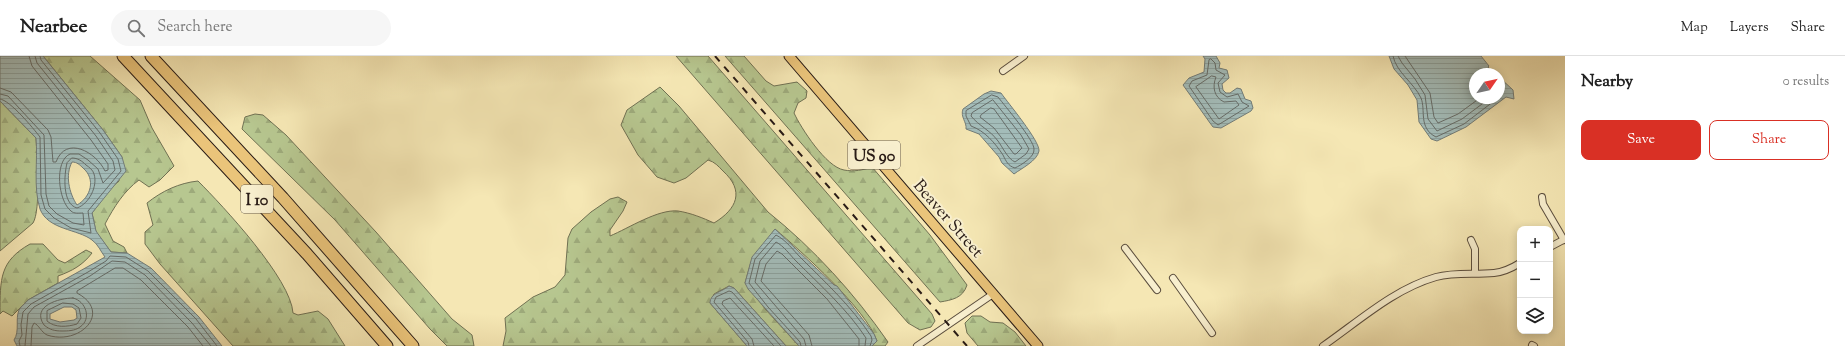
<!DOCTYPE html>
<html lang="en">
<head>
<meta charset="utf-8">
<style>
	:root { --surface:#fff; --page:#f6f6f6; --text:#222; --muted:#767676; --line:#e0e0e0; --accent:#d93025 }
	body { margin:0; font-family:"Sorts Mill Goudy",serif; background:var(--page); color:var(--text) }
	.controls { position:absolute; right:12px; bottom:12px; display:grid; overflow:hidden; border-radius:8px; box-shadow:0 2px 10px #0003 }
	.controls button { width:36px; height:36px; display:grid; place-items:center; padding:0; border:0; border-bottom:1px solid var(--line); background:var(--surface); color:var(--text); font:20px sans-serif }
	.compass { position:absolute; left:1469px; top:12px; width:36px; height:36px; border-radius:50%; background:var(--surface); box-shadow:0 2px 10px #0003; rotate:56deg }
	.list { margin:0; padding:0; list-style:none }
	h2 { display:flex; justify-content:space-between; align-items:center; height:52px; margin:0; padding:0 16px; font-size:17px }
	h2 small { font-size:13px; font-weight:400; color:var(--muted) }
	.actions { display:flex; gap:8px; padding:12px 16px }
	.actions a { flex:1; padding:9px 0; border:1px solid var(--accent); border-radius:8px; text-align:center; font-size:14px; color:var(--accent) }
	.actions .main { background:var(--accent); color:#fff }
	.icon { flex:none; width:22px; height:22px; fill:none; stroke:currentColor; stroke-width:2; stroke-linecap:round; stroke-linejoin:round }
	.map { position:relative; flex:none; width:1565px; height:290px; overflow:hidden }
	header { display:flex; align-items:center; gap:24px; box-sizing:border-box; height:56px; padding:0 20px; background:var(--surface); border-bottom:1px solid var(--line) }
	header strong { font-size:19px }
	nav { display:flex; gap:22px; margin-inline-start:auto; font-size:14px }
	.search { width:280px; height:36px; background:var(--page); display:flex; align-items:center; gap:10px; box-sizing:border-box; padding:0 14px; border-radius:22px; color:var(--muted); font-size:15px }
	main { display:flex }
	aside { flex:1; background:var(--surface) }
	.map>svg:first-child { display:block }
	.forest { fill:url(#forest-firs); stroke:#707153 }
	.water { fill:url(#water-rules); stroke:#727c78; fill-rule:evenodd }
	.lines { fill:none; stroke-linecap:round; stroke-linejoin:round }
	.shore { stroke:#666c68; stroke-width:1 }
	.minor-casing { stroke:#5b4e3e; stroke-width:8 }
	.primary-casing { stroke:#281b16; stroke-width:11 }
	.motorway-casing { stroke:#281b16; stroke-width:13 }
	.minor { stroke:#f8efce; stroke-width:6 }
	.primary { stroke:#eac47a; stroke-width:9 }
	.motorway { stroke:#eac47a; stroke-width:11 }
	.rail { stroke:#281b16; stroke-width:2; stroke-dasharray:7 7; stroke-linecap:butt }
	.labels { text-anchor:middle; stroke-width:4; stroke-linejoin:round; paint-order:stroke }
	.shield { fill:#f8efce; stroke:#665b4d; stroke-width:1 }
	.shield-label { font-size:16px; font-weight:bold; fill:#281b16 }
	.street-label { font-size:17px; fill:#281b16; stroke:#f8efce }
</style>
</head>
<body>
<header>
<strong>Nearbee</strong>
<div class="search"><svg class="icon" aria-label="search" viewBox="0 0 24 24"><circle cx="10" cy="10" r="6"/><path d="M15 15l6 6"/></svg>Search here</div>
<nav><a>Map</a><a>Layers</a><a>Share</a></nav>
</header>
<main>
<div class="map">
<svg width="1565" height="290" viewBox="0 0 1565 290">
	<defs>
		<pattern id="forest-firs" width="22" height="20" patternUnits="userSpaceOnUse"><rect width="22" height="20" fill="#b7c790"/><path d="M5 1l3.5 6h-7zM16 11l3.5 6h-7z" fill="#9daa7b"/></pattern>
		<pattern id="water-rules" width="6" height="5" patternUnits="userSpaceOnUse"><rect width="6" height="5" fill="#a3bcb9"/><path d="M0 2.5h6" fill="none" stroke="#8ca19e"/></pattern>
	</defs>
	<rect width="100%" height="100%" fill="#f5e7b4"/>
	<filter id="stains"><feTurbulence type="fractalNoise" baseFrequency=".005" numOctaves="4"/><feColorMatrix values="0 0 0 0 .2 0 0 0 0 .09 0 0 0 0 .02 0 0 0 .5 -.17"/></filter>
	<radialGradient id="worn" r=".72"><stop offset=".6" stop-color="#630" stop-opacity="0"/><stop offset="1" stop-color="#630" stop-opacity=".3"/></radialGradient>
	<!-- forest -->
	<g class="forest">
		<path d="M43,0H90L140,44L152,72L174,110L160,124L149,131L139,124C124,135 114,151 105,168L113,185L124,191L127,197L111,196L96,176L92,157L109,134L119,125L122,101L103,74Z"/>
		<path d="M676,0H708L932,258L935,265L931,271L920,274L908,267Z"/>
		<path d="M725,0H744L766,25L774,30L797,26L807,35L806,42L798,47L794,57C801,72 826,111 844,114C854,116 863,114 872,111L930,179L967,229C963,242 952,244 940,246Z"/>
		<path d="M660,31L679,50L768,156C814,193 854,237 888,286L885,290H872L877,285C866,253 802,196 775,173L751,206L745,227L766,254L799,290H786L734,232L729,230L714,238L710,247L747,290H503L506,275L505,262L533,241L555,231L565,219L568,182L572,173L591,156L610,143L618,141L627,146L623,155L610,174V180C629,172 658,153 678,155C691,157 703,162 714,167C737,153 745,135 723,115C718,110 715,106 708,104L686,122L674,127L657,121L638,99L621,69L627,54Z"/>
		<path d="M0,45L36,82C37,100 41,154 33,167L0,195Z"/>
		<path d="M255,58L263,59L286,79L376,176L452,263L472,279L474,290H447L430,273L335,164L242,73L245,61Z"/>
		<path d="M198,125C223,150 291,223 293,257L298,259L318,255L328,263L345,290H233L160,208L145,188V176L153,169L147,147C162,135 179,127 198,125Z"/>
		<path d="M30,188H43L58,204L65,207L86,194L92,197C83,209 72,215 58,220V227L28,244L12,260L3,255L0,258C0,222 0,205 30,188Z"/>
		<path d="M972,260H981L990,266L1003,267L1015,276L1026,290H978L967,277L965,267Z"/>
	</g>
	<!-- water -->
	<g class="water">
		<path d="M0,0H43L103,74L122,101L126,115L92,157L96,175L111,196L127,197L151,212L199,261L222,290H17L14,284C20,275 15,263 19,254C21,250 26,247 28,244L105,201C101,196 98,188 92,184C78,173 48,174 40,153C33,131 38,105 36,82L0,45ZM72,106C77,106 80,109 83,112C96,123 91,141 77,149C69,137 65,119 72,106ZM64,251H72L76,254L77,262L74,264L60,266L50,263V258Z"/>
		<path d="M1203,0H1216L1220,7L1219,12L1227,14L1229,22L1222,28L1223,34L1226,37H1230L1237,32L1241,33L1245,43L1251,45L1253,52L1251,55L1221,72L1213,71L1210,67L1183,29L1189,22L1204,16L1205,3Z"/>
		<path d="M1389,0H1481L1489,10L1488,11L1492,16L1495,15L1496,18H1475V42H1499V21L1513,34L1514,43L1506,41L1466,71L1437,85L1431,83L1419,66L1417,44L1408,29L1394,13Z"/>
		<path d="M991,35L1001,37C1008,47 1040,85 1039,95C1037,105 1022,112 1014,118L1002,107L999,101L979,78L966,73C967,66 960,61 963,53L984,38Z"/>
		<path d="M775,173L834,229L837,230L874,278L877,285L872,290H799L748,233L745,227L752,201Z"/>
		<path d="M729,230L734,232L786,290H747L710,247C710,237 722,236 729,230Z"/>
	</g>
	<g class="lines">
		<!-- shore -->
		<g class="shore">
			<path d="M1393,0C1396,16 1414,27 1421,42C1426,54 1418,72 1436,81L1464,68L1498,42"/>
			<path d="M1398,0L1402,7L1415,23L1425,39L1428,63L1437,75L1462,63L1490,42"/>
			<path d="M1405,0L1430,37L1434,61L1438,67L1458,58L1480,42"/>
			<path d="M1211,3L1215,7L1216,14L1225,19L1218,27L1220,36L1227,41L1238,38L1242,46L1249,50L1218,69L1213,65L1189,30L1192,25L1207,19L1209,4Z"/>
			<path d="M1212,20L1216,21C1212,31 1214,41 1224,46L1236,45L1239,49L1219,63L1196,31Z"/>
			<path d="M0,32L11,36L48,74L51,81L53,106H56C66,79 96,96 105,115L108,114V108L91,84L32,10L29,0"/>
			<path d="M0,38L8,40L44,79L46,138L49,150L57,158L73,167L84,169L83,157C79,157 74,158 71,155C58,145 54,105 70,98H79L88,104L98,113L103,127L115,114L113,105L96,80L37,7L35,0"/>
			<path d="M992,39L998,41C1005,50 1034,84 1034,93C1035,101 1021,109 1015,112C1008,110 1006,105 1003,99C995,87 985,75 971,70L966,60V55Z"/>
			<path d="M0,43C10,44 33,72 40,81L41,139L45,153L54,162L71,172L91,177L88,155L121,115L118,103L100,77L41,4L40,0"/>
			<path d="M993,44L1021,79L1029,93L1026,98L1015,106C1008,103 1003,92 998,85C990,74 979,70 971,60L972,57Z"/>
			<path d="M991,52L994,53L1022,92L1016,98H1014L994,72L980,61L981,59Z"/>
			<path d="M72,102C78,102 82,105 86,109C89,111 93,114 94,118C98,130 89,148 77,152C62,148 64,119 67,107Z"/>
			<path d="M73,242C86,245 92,263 80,271C75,275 67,275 62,275C55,275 50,274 44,269C31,250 59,242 73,242Z"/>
			<path d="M63,247L73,248L79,252L81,262L77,268C67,271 55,272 47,265V255Z"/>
			<path d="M20,290L19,285L22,279L21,269L23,256L31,248L88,216L106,205L110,200L126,201L148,215L196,263L217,290"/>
			<path d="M25,290L28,258L34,251L90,220L112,205L125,206L145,219L192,267L211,290"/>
			<path d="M31,290L32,271L34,267C39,269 41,276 47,279C80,290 113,256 77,237V235L115,212H123L141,224L188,271L203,290"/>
			<path d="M749,290L748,286L714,246L716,241L729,235L732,236L781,290"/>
			<path d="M754,290L752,283L722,248L723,245L730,242L774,290"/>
			<path d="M801,290L800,286L768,251L749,227L755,203L776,179C786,184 793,194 801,202C826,227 851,250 871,280L872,284L870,290"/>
			<path d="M806,290L804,283L755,226L760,205L776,186C784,190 790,199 796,205C821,230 847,253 866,282L865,290"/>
			<path d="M812,290L809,279L761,225L766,208L777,195L782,198L827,243L859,283V290"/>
		</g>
		<!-- minor casing -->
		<g class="minor-casing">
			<g id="minor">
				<path d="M1003,15L1024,0"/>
				<path d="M1542,141L1543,148L1564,184"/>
				<path d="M1471,184L1475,193V217"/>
				<path d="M1550,191L1565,183"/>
				<path d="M1125,192L1157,234"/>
				<path d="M1173,222L1212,277"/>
				<path d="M1532,289L1534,290"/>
				<path d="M917,290L993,238"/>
				<path d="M1323,290C1359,265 1394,233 1436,221C1455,216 1475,219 1494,217C1504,216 1512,212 1520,207"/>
			</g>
		</g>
		<!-- primary casing -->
		<g class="primary-casing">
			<path id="primary" d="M789,0L1038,290"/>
		</g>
		<!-- motorway casing -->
		<g class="motorway-casing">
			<g id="motorway">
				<path d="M123,0L307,198L387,290"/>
				<path d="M151,0L283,142L413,290"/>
			</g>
		</g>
		<!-- minor -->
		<use href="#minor" class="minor"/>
		<!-- primary -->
		<use href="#primary" class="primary"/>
		<!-- motorway -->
		<use href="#motorway" class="motorway"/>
		<!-- rail -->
		<path class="rail" d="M715,0L967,290"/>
	</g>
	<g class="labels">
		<!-- shield labels -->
		<g class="shield">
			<rect x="848" y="85" width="52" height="28" rx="3"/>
			<rect x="241" y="129" width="32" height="28" rx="3"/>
		</g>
		<g class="shield-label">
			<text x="874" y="105">US 90</text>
			<text x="257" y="149">I 10</text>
		</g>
		<!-- street labels -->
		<g class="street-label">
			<text transform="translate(949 162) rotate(49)" y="6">Beaver Street</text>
		</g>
	</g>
	<rect width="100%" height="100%" filter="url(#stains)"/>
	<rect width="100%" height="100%" fill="url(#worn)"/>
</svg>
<div class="controls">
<button>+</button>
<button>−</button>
<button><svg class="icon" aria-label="layers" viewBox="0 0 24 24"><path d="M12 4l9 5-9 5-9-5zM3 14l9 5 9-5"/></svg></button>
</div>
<svg class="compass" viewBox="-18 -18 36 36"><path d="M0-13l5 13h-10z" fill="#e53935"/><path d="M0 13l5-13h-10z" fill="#767676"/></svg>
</div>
<aside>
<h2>Nearby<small>0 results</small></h2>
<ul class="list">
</ul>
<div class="actions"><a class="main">Save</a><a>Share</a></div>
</aside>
</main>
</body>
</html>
